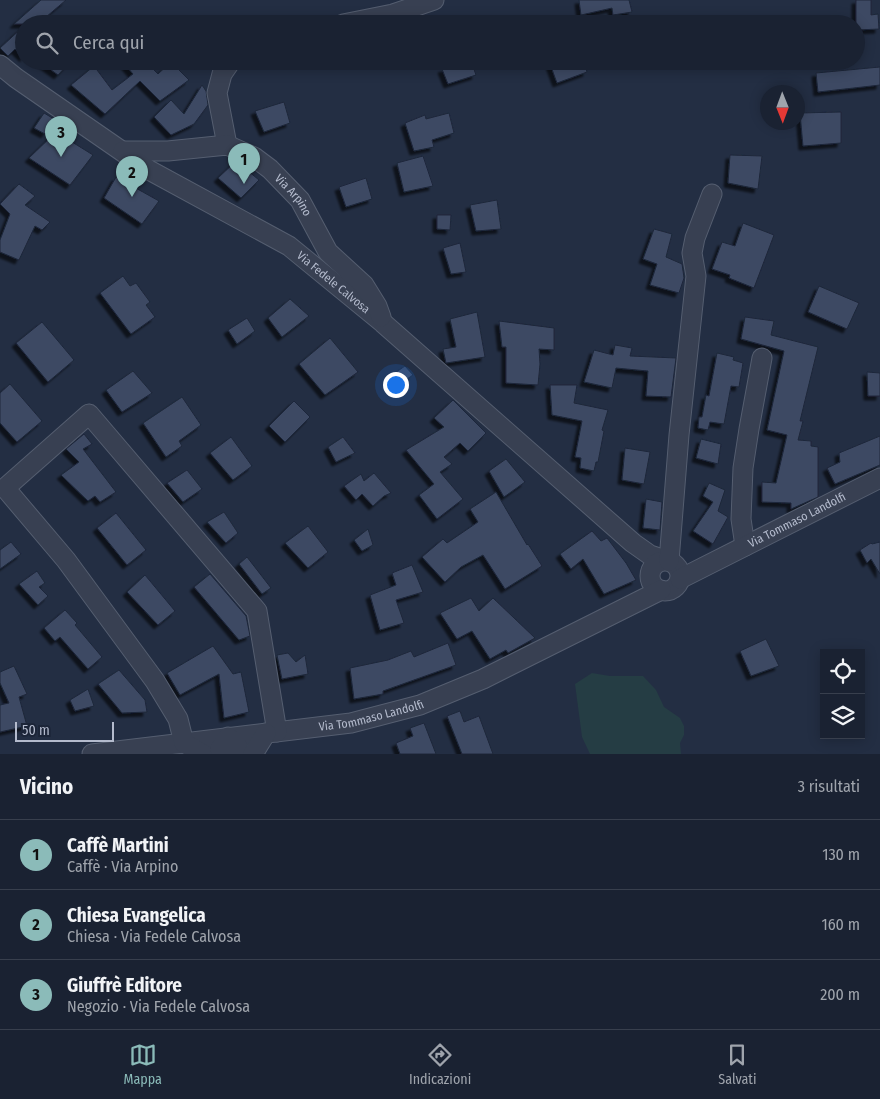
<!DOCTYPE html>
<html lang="it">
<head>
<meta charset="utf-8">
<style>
	:root { --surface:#1a2232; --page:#232a3a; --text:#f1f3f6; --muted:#9fa4ac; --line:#383f4d; --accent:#8bbbb9 }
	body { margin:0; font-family:"Fira Sans Condensed",sans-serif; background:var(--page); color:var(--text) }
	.controls { position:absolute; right:15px; bottom:15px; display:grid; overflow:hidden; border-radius:0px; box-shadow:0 2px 12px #0003 }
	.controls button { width:45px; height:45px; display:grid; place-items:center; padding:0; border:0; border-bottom:1px solid var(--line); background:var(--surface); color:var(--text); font:25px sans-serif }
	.compass { position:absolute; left:760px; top:85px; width:45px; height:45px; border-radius:50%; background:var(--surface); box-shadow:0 2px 12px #0003; rotate:179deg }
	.scale { position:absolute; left:15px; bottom:12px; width:99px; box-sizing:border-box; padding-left:5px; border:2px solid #b4bbcd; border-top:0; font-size:14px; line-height:18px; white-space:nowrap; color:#b4bbcd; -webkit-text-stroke:4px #1c2538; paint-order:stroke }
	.you { position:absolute; left:395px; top:384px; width:18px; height:18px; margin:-12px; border:4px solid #fff; border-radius:50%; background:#1a73e8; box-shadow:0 0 0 8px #1a73e833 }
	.badge { display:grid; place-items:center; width:32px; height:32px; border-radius:50%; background:var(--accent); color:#111; font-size:16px; font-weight:700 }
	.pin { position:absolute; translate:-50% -41px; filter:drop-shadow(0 1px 2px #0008) }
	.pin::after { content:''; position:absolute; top:26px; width:18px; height:15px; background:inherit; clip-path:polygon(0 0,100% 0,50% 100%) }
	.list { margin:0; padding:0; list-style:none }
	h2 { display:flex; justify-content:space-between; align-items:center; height:65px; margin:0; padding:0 20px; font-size:21px }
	h2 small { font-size:16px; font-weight:400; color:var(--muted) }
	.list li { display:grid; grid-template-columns:32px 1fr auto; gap:15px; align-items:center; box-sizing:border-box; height:70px; padding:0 20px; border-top:1px solid var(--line) }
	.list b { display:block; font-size:19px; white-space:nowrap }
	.list p { margin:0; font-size:16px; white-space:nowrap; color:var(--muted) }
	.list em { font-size:16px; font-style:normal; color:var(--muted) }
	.icon { flex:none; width:28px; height:28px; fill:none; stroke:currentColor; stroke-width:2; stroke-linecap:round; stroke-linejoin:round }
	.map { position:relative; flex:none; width:880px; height:754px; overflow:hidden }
	.search { position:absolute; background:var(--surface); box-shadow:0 2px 12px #0003; left:15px; right:15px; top:15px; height:55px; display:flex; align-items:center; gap:12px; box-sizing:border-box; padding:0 18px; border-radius:28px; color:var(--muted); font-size:19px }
	.sheet { height:275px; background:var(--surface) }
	nav { display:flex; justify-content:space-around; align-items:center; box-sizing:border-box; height:70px; border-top:1px solid var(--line); background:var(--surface); font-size:14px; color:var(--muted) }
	nav a { display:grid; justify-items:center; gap:2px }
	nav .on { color:var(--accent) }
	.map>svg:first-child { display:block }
	.green { fill:#253d44 }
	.building { fill:#3e4a64; stroke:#1e273a; filter:url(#shadow) }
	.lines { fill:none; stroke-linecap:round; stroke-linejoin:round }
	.minor-casing { stroke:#555e70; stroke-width:21 }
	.minor { stroke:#384052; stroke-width:19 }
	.labels { text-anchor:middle; stroke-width:4; stroke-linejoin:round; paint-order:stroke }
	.street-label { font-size:12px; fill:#b4bbcd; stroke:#1c2538 }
</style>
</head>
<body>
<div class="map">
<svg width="880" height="754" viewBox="0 0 880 754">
	<defs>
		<filter id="shadow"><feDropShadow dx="-4" dy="4" stdDeviation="1" flood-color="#0009"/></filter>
	</defs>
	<rect width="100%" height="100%" fill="#232e43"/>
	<!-- green -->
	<path class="green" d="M592,673L610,676H643L656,690L664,707L680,718L684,726V735L680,743L681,754H590L582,737L575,684Z"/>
	<!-- building -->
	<g class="building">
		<path d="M41,0H66L46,17L53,24H14Z"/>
		<path d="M579,0H629L632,12L613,15L612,8L581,15Z"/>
		<path d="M856,0H871V15L878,14L879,29L856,30Z"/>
		<path d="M24,26V58L15,49L8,56L0,48Z"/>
		<path d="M39,61H71L58,75Z"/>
		<path d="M122,61H146L148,63L155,61L158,65L153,69L158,74L171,62L189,80L160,101L140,81L105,114L71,85L94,66L112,90L133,74Z"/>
		<path d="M450,61H471L476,75L448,84L442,69L451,67Z"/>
		<path d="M549,61H584L587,72L557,83Z"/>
		<path d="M880,67V85L818,92L816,73Z"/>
		<path d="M202,85L206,91L208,105L194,124L171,135L154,117L171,100L184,114Z"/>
		<path d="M284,102L290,123L264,132L255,111Z"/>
		<path d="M841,112V143L803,146L800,113Z"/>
		<path d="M44,113L54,119L45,134L34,128Z"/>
		<path d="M449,113L454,133L432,140L434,147L414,151L405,123L425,115L426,119Z"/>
		<path d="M56,132L93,155L70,185L29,158Z"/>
		<path d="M730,155L762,156L758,189L728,183Z"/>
		<path d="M423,156L433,186L404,192L397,163Z"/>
		<path d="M236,161L259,180L241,198L218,178Z"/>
		<path d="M116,177L159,201L142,224L104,198Z"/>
		<path d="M366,178L372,199L346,207L339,187Z"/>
		<path d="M19,184L35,196L25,205L50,222L42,230L35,226L19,260L0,252V240L10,214L0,204Z"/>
		<path d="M497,200L501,229L476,231L470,205Z"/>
		<path d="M437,215H451L450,230L437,229Z"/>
		<path d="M743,223L774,235L754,288L729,278L730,275L712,269L722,242L735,246Z"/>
		<path d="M654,229L672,234L666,257L682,264L684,278L679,293L650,285L657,264L643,259Z"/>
		<path d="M460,243L466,272L451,274L443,248Z"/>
		<path d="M123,276L130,286L136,283L150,302L146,305L155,317L131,334L100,293Z"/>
		<path d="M819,286L859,303L847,329L808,312Z"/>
		<path d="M290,299L309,316L282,337L268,318Z"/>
		<path d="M477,312L485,357L446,363L443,349L456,347L450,319Z"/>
		<path d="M745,317L774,321L771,335L818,347L800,421H803L798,440L811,441V446L818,447V497L791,509V503L762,502V482L776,483L787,435L767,430L784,351L741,339Z"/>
		<path d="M247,318L255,331L237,344L228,330Z"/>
		<path d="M499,321L554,328V350L539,349L540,364L538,385L506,383V347H502Z"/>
		<path d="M42,322L74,360L48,382L16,343Z"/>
		<path d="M330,338L358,372L325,395L299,364Z"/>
		<path d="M615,345L632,348L630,356L676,358L671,397L646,396L648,371L616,368L612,388L584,382L594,350L613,355Z"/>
		<path d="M717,353L734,357L733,360L743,363L739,387L731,386L724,424L710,422L708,430L698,428L699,417H702L706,395L709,396Z"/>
		<path d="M405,366L413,375L395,387L389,377Z"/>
		<path d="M133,371L152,393L122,412L106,390Z"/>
		<path d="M867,372L880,373V396H868Z"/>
		<path d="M10,384L42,421L17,442L0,423V393Z"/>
		<path d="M550,385H577L574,403L608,410L602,430L604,431L598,462H596L594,471L580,468L581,458L575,457L582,421L552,415Z"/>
		<path d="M182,397L201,425L179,441L182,446L166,457L143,423Z"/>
		<path d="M453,400L486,433L468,451L460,443L444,457L452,464L440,472L463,499L437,519L419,495L434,484L406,450L444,427L434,418Z"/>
		<path d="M294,401L310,417L285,442L269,426Z"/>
		<path d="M84,434L92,444L83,449L116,492L100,502L95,496L88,501L61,475L79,462L66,449Z"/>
		<path d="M880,436V465L835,484L827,468L840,462L839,453Z"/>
		<path d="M231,437L252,466L233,480L210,453Z"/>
		<path d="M343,437L355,453L336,462L328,447Z"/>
		<path d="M701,439L721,444L718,464L696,458Z"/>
		<path d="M625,448L650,452L644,484L622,480Z"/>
		<path d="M506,459L525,482L504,497L489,471Z"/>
		<path d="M187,470L202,489L183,502L167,483Z"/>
		<path d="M374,473L391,493L384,496L373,506L362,494L356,500L344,486L361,474L364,481Z"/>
		<path d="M709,483L725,490L718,511L728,517L713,544L693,531L713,502L703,496Z"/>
		<path d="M496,492L527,545L528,544L542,566L505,589L483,555L461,567L445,582L422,557L443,539L447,543L478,522L470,509Z"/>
		<path d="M646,499L662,502L660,530L643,528Z"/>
		<path d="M224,512L238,533L226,543L207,522Z"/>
		<path d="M116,513L146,550L127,565L97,528Z"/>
		<path d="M308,526L328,552L308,568L285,543Z"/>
		<path d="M368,529L373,545L362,551L354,540Z"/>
		<path d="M592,531L601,541L607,538L626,563L636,580L604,594L583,559L571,569L560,554Z"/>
		<path d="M11,542L21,554L0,569V550Z"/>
		<path d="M880,542V574L871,559L867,563L860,550L871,543L872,544Z"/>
		<path d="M247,557L271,588L262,594L239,564Z"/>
		<path d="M412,565L423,592L396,600L404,623L380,630L370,595L396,585L392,573Z"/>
		<path d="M37,571L45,583L39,587L48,596L38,605L19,584Z"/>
		<path d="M210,574L246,616L250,636L239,640L194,587Z"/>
		<path d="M145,575L175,611L158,625L127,592Z"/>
		<path d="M471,598L479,611L493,598L535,638L508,653L506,650L490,659L472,631L457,639L440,613Z"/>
		<path d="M65,610L77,623L75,625L102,657L88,669L60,637L55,641L44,628Z"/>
		<path d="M766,639L779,666L751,676L740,651Z"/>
		<path d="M448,643L456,665L383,691V694L354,699L350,668L388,660L411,651L414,657Z"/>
		<path d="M213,646L233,674L241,672L249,712L224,718L219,674L180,695L167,673Z"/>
		<path d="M288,653L296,662L305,655L308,674L282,679L277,655Z"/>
		<path d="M14,666L27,694L19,697L27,726L0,732V705L9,703L0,683V672Z"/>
		<path d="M119,670L145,700L147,712L122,713L98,684Z"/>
		<path d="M88,689L94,706L75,711L70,700Z"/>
		<path d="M460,711L464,722L479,716L493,754H462L447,716Z"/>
		<path d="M424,723L436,754H400L396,743L413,736L410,728Z"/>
	</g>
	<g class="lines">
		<!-- minor casing -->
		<g class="minor-casing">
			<g id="minor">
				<path d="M343,24L393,14L434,0"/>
				<path id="s1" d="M0,65L16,78L149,170L289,246L383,323L633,543L650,555L665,560"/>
				<path d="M227,145L217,93L222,74L231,61"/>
				<path id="s2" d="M123,151H168L227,145L254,157L270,169L300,200L328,252L364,285L377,306L381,317"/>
				<path d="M745,546L741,519L743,468L749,429L762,358"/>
				<circle cx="665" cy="576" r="15"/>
				<path d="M669,561L679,435L696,276L692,253L695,238L712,194"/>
				<path id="s3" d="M680,579L880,478"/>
				<path id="s4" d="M92,754L351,723L420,705L483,679L661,590"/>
				<path d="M203,754L184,743L178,719L155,681L66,560L5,488L89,414L257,611L277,732"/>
				<path d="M221,754L220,749L228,737L238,747L241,754"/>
				<path d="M253,754L266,733"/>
			</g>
		</g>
		<!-- minor -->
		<use href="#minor" class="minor"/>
	</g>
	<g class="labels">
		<!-- street labels -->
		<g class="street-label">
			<text dy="4" stroke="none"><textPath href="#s2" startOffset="189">Via Arpino</textPath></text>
			<text dy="4" stroke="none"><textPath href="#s1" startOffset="399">Via Fedele Calvosa</textPath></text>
			<text dy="4" stroke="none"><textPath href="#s3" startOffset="131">Via Tommaso Landolfi</textPath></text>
			<text dy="4" stroke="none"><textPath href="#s4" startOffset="282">Via Tommaso Landolfi</textPath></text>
		</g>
	</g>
</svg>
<div class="controls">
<button><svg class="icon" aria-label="locate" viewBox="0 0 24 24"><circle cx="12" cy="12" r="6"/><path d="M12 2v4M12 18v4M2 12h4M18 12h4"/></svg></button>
<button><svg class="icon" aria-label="layers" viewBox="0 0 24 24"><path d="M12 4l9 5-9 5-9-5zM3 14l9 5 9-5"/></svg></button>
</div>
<svg class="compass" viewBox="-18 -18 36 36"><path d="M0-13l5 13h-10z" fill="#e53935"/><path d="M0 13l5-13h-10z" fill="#9fa4ac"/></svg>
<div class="scale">50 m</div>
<div class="you"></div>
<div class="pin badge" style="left:244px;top:184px">1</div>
<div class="pin badge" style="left:132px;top:197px">2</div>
<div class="pin badge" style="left:61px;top:157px">3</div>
<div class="search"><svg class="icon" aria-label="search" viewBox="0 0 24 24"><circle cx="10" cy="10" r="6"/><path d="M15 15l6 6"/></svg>Cerca qui</div>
</div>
<section class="sheet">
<h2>Vicino<small>3 risultati</small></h2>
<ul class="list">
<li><span class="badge">1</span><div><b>Caffè Martini</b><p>Caffè · Via Arpino</p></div><em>130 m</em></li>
<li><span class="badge">2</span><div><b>Chiesa Evangelica</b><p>Chiesa · Via Fedele Calvosa</p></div><em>160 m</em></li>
<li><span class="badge">3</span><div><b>Giuffrè Editore</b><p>Negozio · Via Fedele Calvosa</p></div><em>200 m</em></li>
</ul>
</section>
<nav>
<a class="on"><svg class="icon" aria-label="map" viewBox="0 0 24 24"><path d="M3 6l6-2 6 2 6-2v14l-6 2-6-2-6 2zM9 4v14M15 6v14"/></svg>Mappa</a>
<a><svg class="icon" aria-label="directions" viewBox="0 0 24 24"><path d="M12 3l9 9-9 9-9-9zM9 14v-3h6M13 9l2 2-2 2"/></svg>Indicazioni</a>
<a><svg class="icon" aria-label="saved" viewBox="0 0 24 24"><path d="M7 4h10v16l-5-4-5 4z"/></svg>Salvati</a>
</nav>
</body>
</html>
